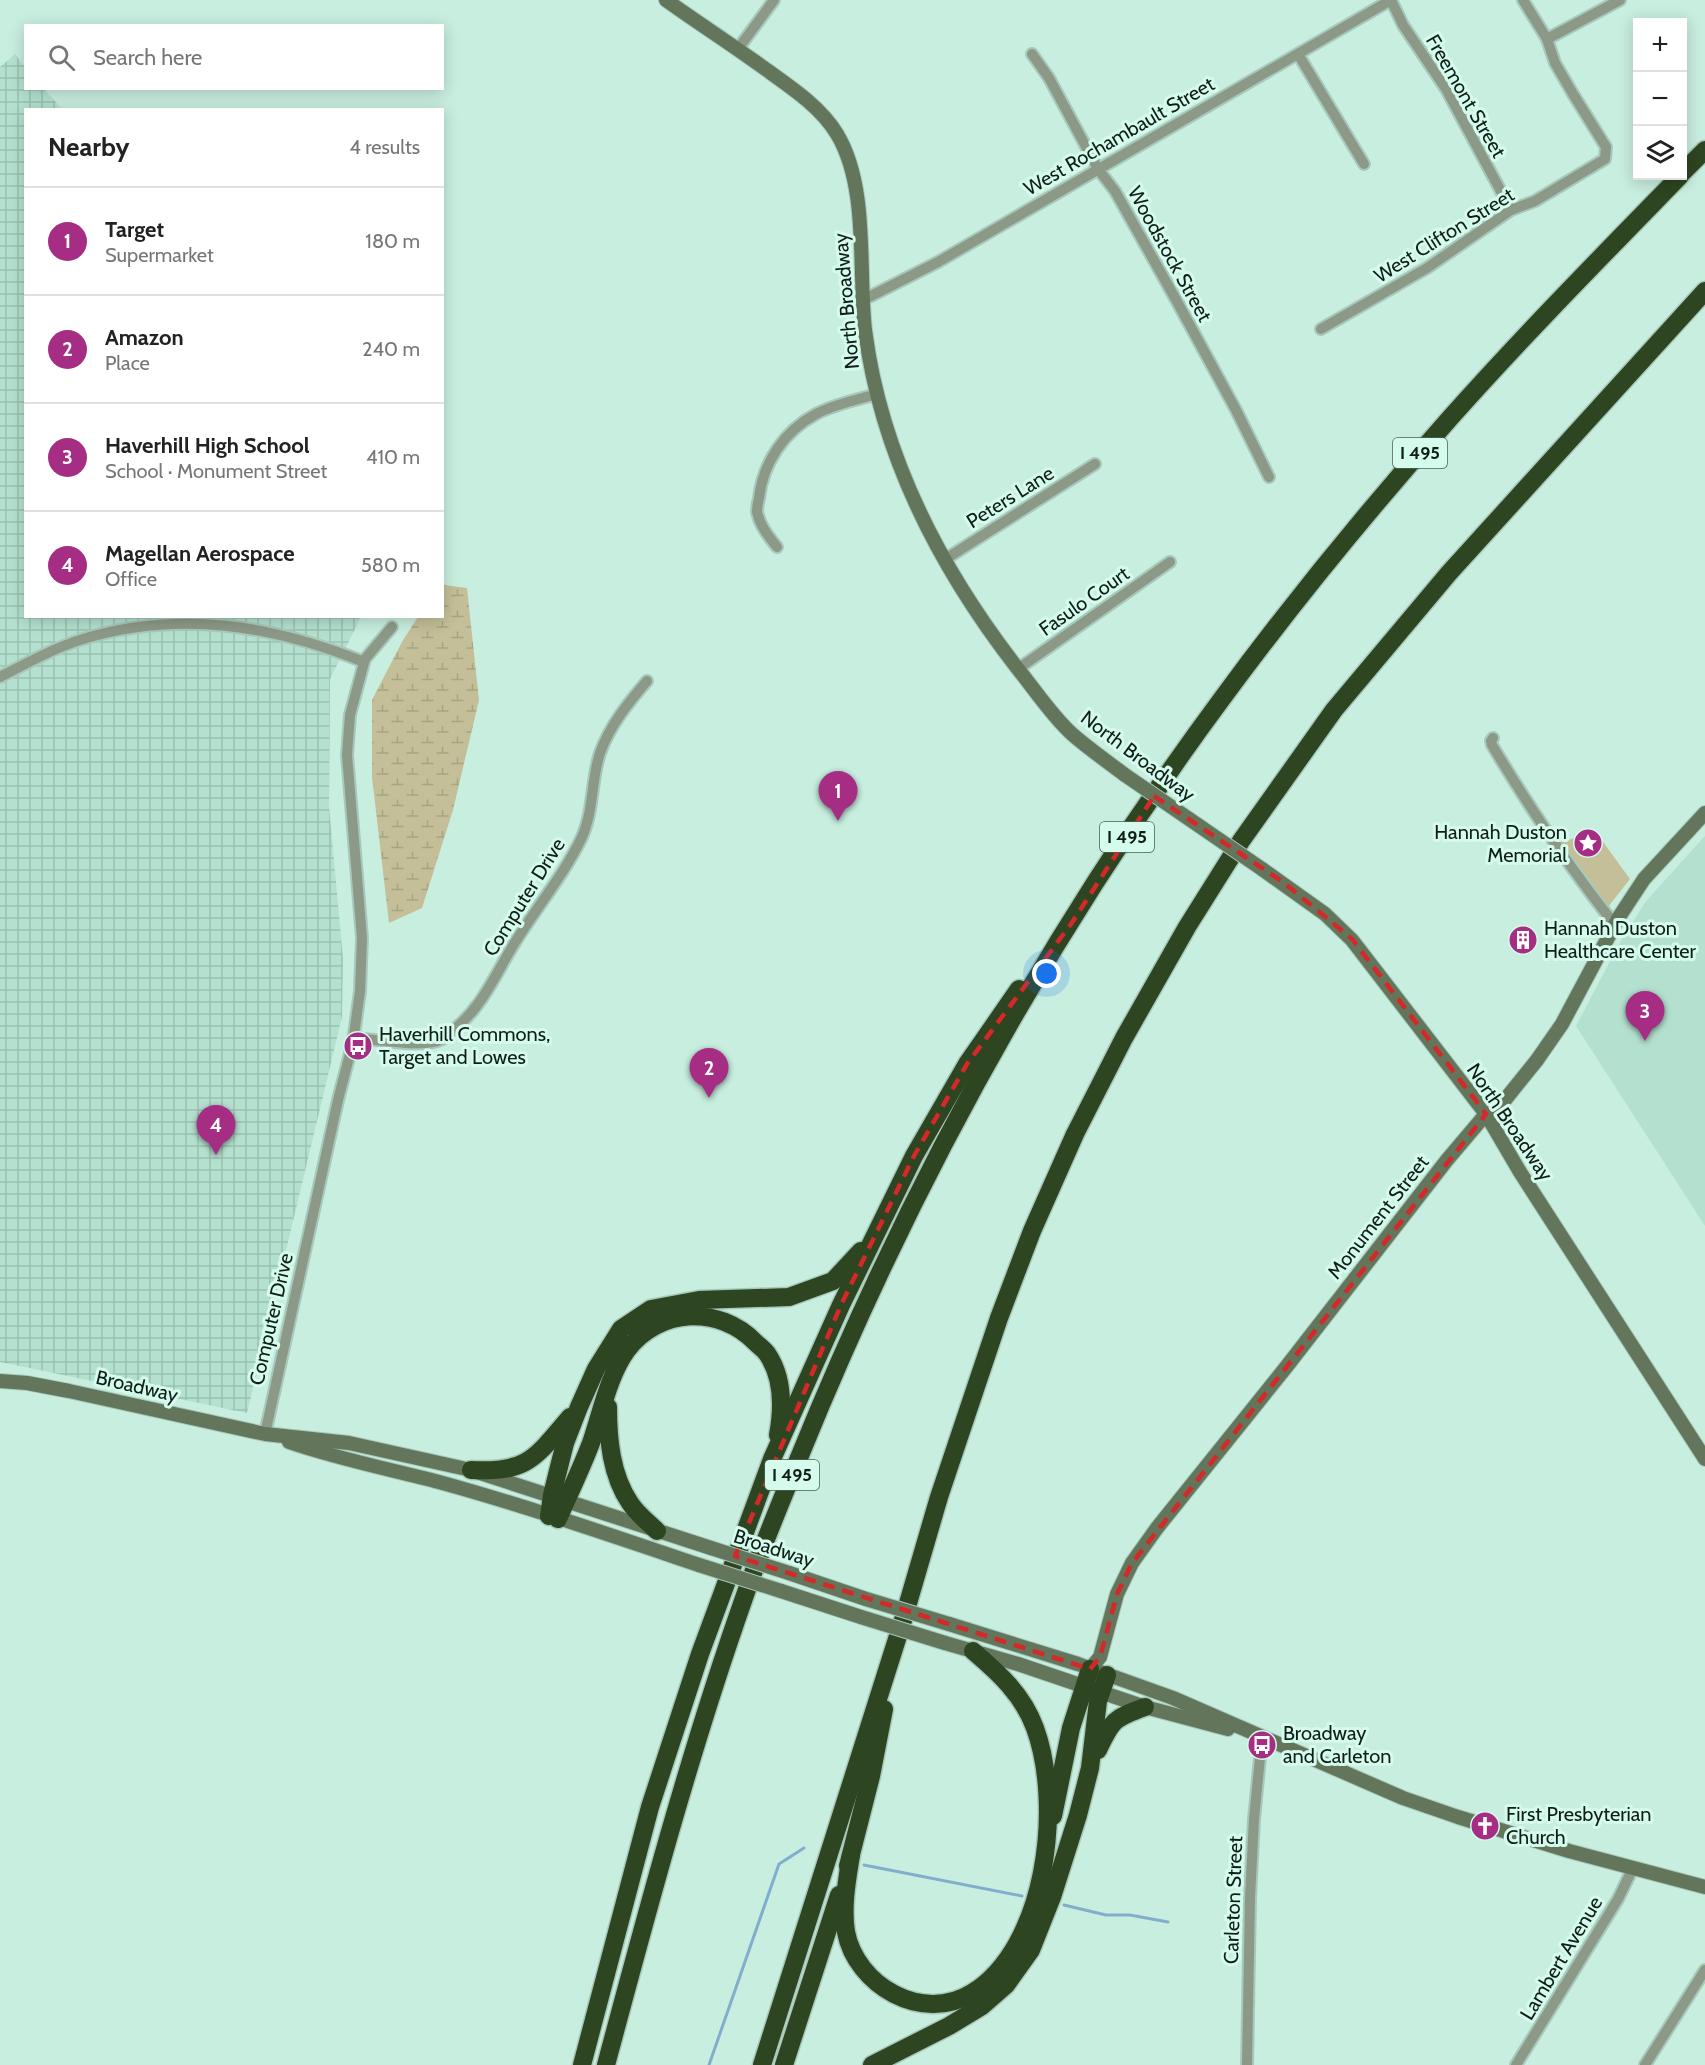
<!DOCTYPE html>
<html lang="en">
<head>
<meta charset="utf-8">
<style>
	:root { --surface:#fff; --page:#f2f2f2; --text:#222; --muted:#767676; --line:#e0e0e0; --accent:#a52e84 }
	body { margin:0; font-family:Cabin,sans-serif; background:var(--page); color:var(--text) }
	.controls { position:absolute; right:18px; top:18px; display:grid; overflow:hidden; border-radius:0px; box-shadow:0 3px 15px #0003 }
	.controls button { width:54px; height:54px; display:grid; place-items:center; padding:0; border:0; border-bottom:2px solid var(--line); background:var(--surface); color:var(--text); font:30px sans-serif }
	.you { position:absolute; left:1047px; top:974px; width:21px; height:21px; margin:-15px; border:4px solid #fff; border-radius:50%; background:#1a73e8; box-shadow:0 0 0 9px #1a73e833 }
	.badge { display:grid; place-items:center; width:39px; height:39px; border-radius:50%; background:var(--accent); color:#fff; font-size:20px; font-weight:700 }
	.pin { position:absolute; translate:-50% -50px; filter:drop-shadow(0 2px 3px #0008) }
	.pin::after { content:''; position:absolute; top:32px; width:21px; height:18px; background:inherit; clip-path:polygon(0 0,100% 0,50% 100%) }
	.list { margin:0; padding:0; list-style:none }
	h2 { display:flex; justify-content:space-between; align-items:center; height:78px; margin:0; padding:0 24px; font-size:26px }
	h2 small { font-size:20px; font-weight:400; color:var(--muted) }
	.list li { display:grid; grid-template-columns:39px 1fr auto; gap:18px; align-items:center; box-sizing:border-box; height:108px; padding:0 24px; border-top:2px solid var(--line) }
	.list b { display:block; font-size:22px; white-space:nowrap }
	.list p { margin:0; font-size:20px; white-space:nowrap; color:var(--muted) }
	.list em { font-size:20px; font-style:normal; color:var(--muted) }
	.icon { flex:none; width:33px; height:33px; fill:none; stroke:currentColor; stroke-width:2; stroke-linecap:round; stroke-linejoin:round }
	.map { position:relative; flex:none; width:1705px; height:2065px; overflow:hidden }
	.search { position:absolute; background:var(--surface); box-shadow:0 3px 15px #0003; left:24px; top:24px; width:420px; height:66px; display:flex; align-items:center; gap:15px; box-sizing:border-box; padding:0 21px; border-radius:0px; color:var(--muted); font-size:22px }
	.panel { position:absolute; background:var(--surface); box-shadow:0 3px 15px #0003; left:24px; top:108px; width:420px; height:510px; border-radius:0px }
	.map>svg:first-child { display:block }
	.built { fill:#b4e1cf }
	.industrial { fill:url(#industrial-grid) }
	.green { fill:#c4bf98 }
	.wetland { fill:url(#wetland-marsh) }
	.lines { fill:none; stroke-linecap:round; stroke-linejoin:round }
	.stream { stroke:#81aecd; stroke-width:3 }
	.street-casing { stroke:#a7c9bb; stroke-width:14 }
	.secondary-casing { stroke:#a7c9bb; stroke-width:16 }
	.highway-casing { stroke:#a7c9bb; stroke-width:21 }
	.street { stroke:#8d9987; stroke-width:10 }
	.secondary { stroke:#63755b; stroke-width:14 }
	.highway { stroke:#2e4521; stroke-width:18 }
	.secondary-bridge-casing { stroke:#a7c9bb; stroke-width:16; stroke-linecap:butt }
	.secondary-bridge { stroke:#63755b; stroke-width:14 }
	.marked { fill:none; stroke:#d62828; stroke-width:4.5; stroke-dasharray:12 8; stroke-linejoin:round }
	.labels { text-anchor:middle; stroke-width:6; stroke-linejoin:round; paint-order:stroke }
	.shield { fill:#d5fbec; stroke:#4b6058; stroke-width:1.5 }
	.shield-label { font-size:18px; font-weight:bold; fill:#101e19 }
	.street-label { font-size:20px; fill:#101e19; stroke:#d5fbec }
	.poi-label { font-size:20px; fill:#101e19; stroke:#d5fbec; text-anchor:start }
</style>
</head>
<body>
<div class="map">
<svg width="1705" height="2065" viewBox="0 0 1705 2065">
	<defs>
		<pattern id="industrial-grid" width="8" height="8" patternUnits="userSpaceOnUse" patternTransform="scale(1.5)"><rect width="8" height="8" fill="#b4e1cf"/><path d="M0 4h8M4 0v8" fill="none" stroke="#9ac1b1"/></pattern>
		<pattern id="wetland-marsh" width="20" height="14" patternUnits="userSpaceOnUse" patternTransform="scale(1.5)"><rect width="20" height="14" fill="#c4bf98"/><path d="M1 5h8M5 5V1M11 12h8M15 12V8" fill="none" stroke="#a7a482"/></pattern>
	</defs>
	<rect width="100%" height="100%" fill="#c8eedf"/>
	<!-- built -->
	<path class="built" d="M1705,836V1226L1576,1026L1619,944L1646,901Z"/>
	<!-- industrial -->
	<path class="industrial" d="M15,54L25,67L26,88L44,89L62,109L26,110V616L361,617L330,679L329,807L343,958L342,1017L247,1413L0,1362V67Z"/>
	<!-- green -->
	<path class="green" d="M1598,835L1630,879L1608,907L1600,900L1562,842L1581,836Z"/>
	<!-- wetland -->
	<path class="wetland" d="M443,585L467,588L479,700L453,810L422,908L389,923L372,777V700L403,640L418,617L442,616Z"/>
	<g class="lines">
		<!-- stream -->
		<g class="stream">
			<path d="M864,1865L1022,1896"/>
			<path d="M1064,1905L1106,1915H1130L1168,1922"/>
			<path d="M709,2065L779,1864L804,1848"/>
		</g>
		<!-- street casing -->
		<g class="street-casing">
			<g id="street">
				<path d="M1391,0L1403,25L1446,89L1511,210"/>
				<path d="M1547,39L1620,0"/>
				<path d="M738,49L774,0"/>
				<path d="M1032,54L1049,78L1098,169L1115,191L1175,298L1236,410L1269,477"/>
				<path d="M1298,54L1364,164"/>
				<path d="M863,300L938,262L1391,0"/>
				<path d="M1321,329L1427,268L1511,210L1535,201L1605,159L1606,147L1573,94L1555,63L1547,39L1523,0"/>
				<path d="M777,547C769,537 760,526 757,512C757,508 758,502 759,498C763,463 784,431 816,414C835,404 856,400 877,394"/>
				<path d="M944,560L1095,464"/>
				<path d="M1018,669L1170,562"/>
				<path d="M0,677C27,663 54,648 83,639C180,610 272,625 364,662"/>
				<path d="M1493,738L1491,741L1492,745C1529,807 1570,868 1615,925"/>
				<path d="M354,1038C373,1039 424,1048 440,1040C444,1039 448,1035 451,1032C482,1008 494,977 514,944C536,908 564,875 582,837C594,810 591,780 600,753C610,725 629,702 647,681"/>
				<path d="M265,1434L338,1100L353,1042L360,991L362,938L347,755L350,715L365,659L392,627"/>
				<path d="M1247,2065L1250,1898L1254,1819L1262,1737"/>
				<path d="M1516,2065L1618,1899L1633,1868"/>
				<path d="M1645,2065L1705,1970"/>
			</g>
		</g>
		<!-- secondary casing -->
		<g class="secondary-casing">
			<g id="secondary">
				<path d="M666,0C701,25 737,48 771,73C795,90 822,109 837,134C869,187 858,270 865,330C881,455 941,570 1018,669C1035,690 1052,716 1072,734C1089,749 1108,762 1125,775"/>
				<path d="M1262,869L1325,914L1352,940L1486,1114L1520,1172L1705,1459"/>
				<path d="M0,1381L27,1383L69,1391L265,1434L349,1443L471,1470L711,1548"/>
				<path d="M289,1442C338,1459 389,1469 439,1482C526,1506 613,1536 699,1565"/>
				<path d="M789,1573L866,1599"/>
				<path d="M781,1591L861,1617"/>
				<path d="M949,1624L1078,1664L1173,1698L1403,1798L1458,1817L1569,1851L1705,1887"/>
				<path d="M945,1643L1018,1664L1145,1707L1228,1729"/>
				<path d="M1090,1669L1100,1657L1117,1594L1132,1563L1157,1528L1287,1366L1447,1160L1486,1114L1504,1101L1537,1060L1562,1024L1619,917L1644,879L1705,813"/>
			</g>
		</g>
		<!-- highway casing -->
		<g class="highway-casing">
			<g id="highway">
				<path d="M1682,173L1705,150"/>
				<path d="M608,1407C608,1439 611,1475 630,1503C637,1514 648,1522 657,1531"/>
				<path d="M471,1470C528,1473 535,1458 570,1417"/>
				<path d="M549,1516L552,1495L565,1443L579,1407L596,1369L621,1329L651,1309L699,1300L789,1297L833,1281L861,1251"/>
				<path d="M558,1519C569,1494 581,1469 591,1443C601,1414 609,1374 627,1350C659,1308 719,1305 755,1342C759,1346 765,1350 768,1355C783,1378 783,1408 778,1435"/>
				<path d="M1098,1750C1112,1720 1114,1718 1145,1707"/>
				<path d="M1053,1816L1071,1728L1090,1669"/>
				<path d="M851,1855C847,1880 842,1906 846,1932C856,1985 922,2024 972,1993C1047,1947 1063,1805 1035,1728C1023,1695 999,1673 973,1651"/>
				<path d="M848,1866L871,1776L884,1709"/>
				<path d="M582,2065L650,1807L700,1654L772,1459L841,1305L914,1156L967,1064L1019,989"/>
				<path d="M606,2065C648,1908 690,1751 744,1598C761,1549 781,1501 801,1453C909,1187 1050,931 1221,700C1293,602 1370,508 1451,417C1525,334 1603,255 1680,176"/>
				<path d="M762,2065L904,1617L939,1497L999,1318L1032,1231L1075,1134L1124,1038L1187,927L1241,841L1334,710L1449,573L1705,291"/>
				<path d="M784,2065L839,1895"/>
				<path d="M872,2065L949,2026L982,2006L1006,1985L1031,1950L1052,1897L1078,1815L1090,1768L1098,1701L1107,1675"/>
			</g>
		</g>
		<!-- street -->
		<use href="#street" class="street"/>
		<!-- secondary -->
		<use href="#secondary" class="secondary"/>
		<!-- highway -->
		<use href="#highway" class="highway"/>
		<!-- secondary-bridge casing -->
		<g class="secondary-bridge-casing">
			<g id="secondary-bridge">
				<path d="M1125,775L1262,869"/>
				<path d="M711,1548L789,1573"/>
				<path d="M699,1565L781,1591"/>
				<path d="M866,1599L949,1624"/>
				<path d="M861,1617L945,1643"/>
			</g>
		</g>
		<!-- secondary-bridge -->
		<use href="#secondary-bridge" class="secondary-bridge"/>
	</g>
	<!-- marked area -->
	<path class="marked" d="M1154,796L1283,882L1352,939L1486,1114L1132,1563L1117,1594L1100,1657L1090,1669L735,1556L841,1305L914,1156L967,1064L1071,924Z"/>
	<!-- icons -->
	<defs>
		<g id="sight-disc" transform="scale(1.5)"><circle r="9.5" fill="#a52e84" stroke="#d5fbec"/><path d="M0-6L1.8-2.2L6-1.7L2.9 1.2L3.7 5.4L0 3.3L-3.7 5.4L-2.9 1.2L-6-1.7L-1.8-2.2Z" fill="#fff"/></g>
		<g id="building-disc" transform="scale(1.5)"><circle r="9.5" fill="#a52e84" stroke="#d5fbec"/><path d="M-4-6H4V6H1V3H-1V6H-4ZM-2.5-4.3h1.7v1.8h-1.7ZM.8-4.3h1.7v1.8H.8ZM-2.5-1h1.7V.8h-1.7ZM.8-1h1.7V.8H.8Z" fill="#fff"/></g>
		<g id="bus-disc" transform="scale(1.5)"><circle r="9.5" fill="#a52e84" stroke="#d5fbec"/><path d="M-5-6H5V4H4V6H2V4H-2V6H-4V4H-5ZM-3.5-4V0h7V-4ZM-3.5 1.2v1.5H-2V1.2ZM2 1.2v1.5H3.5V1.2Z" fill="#fff"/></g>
		<g id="church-disc" transform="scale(1.5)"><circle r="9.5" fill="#a52e84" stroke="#d5fbec"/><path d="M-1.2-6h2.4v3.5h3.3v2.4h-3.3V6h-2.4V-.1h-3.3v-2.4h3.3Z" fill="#fff"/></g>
	</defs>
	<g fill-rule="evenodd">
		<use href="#sight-disc" x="1588" y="843"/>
		<use href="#building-disc" x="1523" y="940"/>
		<use href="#bus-disc" x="358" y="1046"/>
		<use href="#bus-disc" x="1262" y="1745"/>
		<use href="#church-disc" x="1485" y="1826"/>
	</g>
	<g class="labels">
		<!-- shield labels -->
		<g class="shield">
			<rect x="1393" y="438" width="54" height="30" rx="4.5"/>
			<rect x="1100" y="822" width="54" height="30" rx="4.5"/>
			<rect x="765" y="1460" width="54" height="30" rx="4.5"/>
		</g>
		<g class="shield-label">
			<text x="1420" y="459">I 495</text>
			<text x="1127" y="843">I 495</text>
			<text x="792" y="1481">I 495</text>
		</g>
		<!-- street labels -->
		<g class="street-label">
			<text transform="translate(1466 96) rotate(60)" y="7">Freemont Street</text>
			<text transform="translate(1119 136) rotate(-30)" y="7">West Rochambault Street</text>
			<text transform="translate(1444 235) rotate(-32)" y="7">West Clifton Street</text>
			<text transform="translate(1170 254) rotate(61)" y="7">Woodstock Street</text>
			<text transform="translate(846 301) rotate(-95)" y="7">North Broadway</text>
			<text transform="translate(1010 497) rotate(-32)" y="7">Peters Lane</text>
			<text transform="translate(1084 601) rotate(-35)" y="7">Fasulo Court</text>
			<text transform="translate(1138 756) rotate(37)" y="7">North Broadway</text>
			<text transform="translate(524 897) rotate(-58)" y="7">Computer Drive</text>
			<text transform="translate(1510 1122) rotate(56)" y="7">North Broadway</text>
			<text transform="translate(1378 1217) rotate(-52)" y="7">Monument Street</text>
			<text transform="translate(271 1319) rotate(-77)" y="7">Computer Drive</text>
			<text transform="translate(137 1386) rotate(13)" y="7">Broadway</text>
			<text transform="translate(774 1548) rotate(18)" y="7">Broadway</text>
			<text transform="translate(1233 1900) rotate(-88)" y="7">Carleton Street</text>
			<text transform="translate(1561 1958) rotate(-59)" y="7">Lambert Avenue</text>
		</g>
		<!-- poi labels -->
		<g class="poi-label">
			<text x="1567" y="839" text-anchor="end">Hannah Duston<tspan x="1567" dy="23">Memorial</tspan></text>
			<text x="1544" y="935">Hannah Duston<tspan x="1544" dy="23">Healthcare Center</tspan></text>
			<text x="379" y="1041">Haverhill Commons,<tspan x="379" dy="23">Target and Lowes</tspan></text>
			<text x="1283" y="1740">Broadway<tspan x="1283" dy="23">and Carleton</tspan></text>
			<text x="1506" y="1821">First Presbyterian<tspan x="1506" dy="23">Church</tspan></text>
		</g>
	</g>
</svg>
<div class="controls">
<button>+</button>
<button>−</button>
<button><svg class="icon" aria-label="layers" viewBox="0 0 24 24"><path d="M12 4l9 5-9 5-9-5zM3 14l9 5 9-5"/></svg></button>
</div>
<div class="you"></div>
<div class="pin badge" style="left:838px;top:821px">1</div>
<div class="pin badge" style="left:709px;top:1098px">2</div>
<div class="pin badge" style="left:1645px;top:1041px">3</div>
<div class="pin badge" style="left:216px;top:1155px">4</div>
<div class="search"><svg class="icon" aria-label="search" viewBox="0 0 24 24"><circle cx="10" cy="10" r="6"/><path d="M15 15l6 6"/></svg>Search here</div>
<section class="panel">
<h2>Nearby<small>4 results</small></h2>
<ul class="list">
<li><span class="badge">1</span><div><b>Target</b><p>Supermarket</p></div><em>180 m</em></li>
<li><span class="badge">2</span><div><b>Amazon</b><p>Place</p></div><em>240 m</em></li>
<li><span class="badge">3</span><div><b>Haverhill High School</b><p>School · Monument Street</p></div><em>410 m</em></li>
<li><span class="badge">4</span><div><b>Magellan Aerospace</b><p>Office</p></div><em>580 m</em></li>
</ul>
</section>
</div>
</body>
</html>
